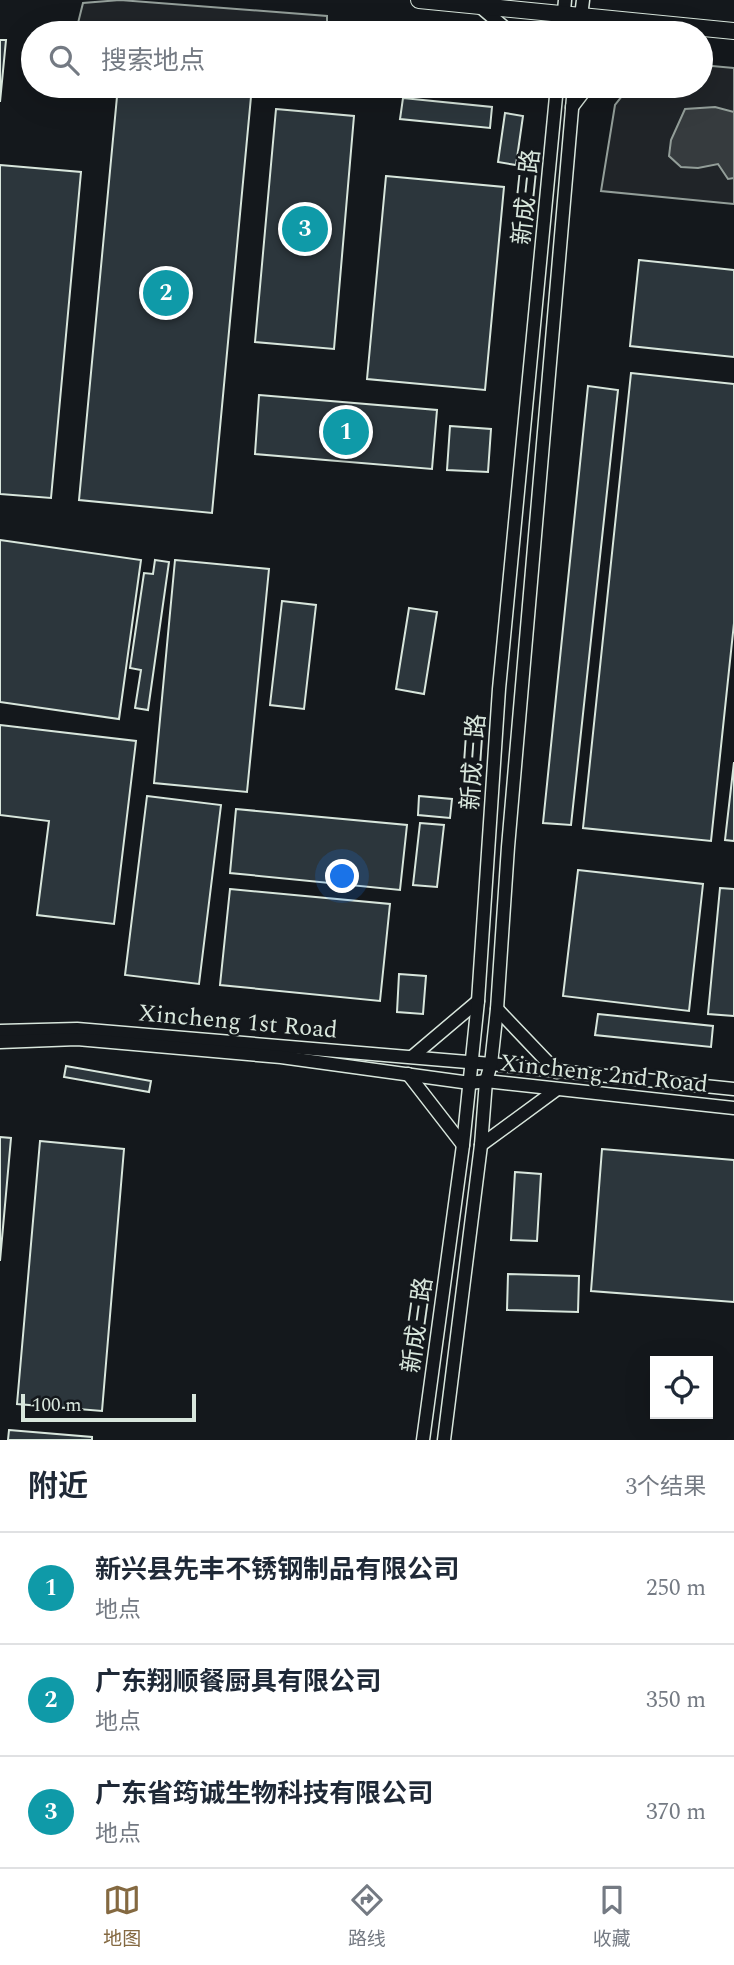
<!DOCTYPE html>
<html lang="zh">
<head>
<meta charset="utf-8">
<style>
	:root { --surface:#fff; --page:#f6f6f7; --text:#1f2937; --muted:#747a83; --line:#e0e1e3; --accent:#846941 }
	body { margin:0; font-family:Spectral,"Noto Sans SC",serif; background:var(--page); color:var(--text) }
	.controls { position:absolute; right:21px; bottom:21px; display:grid; overflow:hidden; border-radius:0px; box-shadow:0 7px 28px #0002 }
	.controls button { width:63px; height:63px; display:grid; place-items:center; padding:0; border:0; border-bottom:2px solid var(--line); background:var(--surface); color:var(--text); font:35px sans-serif }
	.scale { position:absolute; left:21px; bottom:18px; width:175px; box-sizing:border-box; padding-left:7px; border:4px solid #d8e6dc; border-top:0; font-size:19px; line-height:24px; white-space:nowrap; color:#d8e6dc; -webkit-text-stroke:5px #14181c; paint-order:stroke }
	.you { position:absolute; left:343px; top:877px; width:24px; height:24px; margin:-18px; border:5px solid #fff; border-radius:50%; background:#1a73e8; box-shadow:0 0 0 10px #1a73e833 }
	.badge { display:grid; place-items:center; width:46px; height:46px; border-radius:50%; background:var(--accent); color:#fff; font-size:23px; font-weight:700 }
	.pin { position:absolute; translate:-50% -50%; border:4px solid #fff; box-shadow:0 2px 7px #0006 }
	.list { margin:0; padding:0; list-style:none }
	h2 { display:flex; justify-content:space-between; align-items:center; height:91px; margin:0; padding:0 28px; font-size:30px }
	h2 small { font-size:23px; font-weight:400; color:var(--muted) }
	.list li { display:grid; grid-template-columns:46px 1fr auto; gap:21px; align-items:center; box-sizing:border-box; height:112px; padding:0 28px; border-top:2px solid var(--line) }
	.list b { display:block; font-size:26px; white-space:nowrap }
	.list p { margin:0; font-size:23px; white-space:nowrap; color:var(--muted) }
	.list em { font-size:23px; font-style:normal; color:var(--muted) }
	.icon { flex:none; width:38px; height:38px; fill:none; stroke:currentColor; stroke-width:2; stroke-linecap:round; stroke-linejoin:round }
	.map { position:relative; flex:none; width:734px; height:1440px; overflow:hidden }
	.search { position:absolute; background:var(--surface); box-shadow:0 7px 28px #0002; left:21px; right:21px; top:21px; height:77px; display:flex; align-items:center; gap:18px; box-sizing:border-box; padding:0 24px; border-radius:38px; color:var(--muted); font-size:26px }
	.sheet { height:427px; background:var(--surface) }
	nav { display:flex; justify-content:space-around; align-items:center; box-sizing:border-box; height:98px; border-top:2px solid var(--line); background:var(--surface); font-size:19px; color:var(--muted) }
	nav a { display:grid; justify-items:center; gap:4px }
	nav .on { color:var(--accent) }
	.map>svg:first-child { display:block }
	.green { fill:#202428; stroke:#939e99; stroke-width:2 }
	.water { fill:#363b3e; stroke:#939e99; stroke-width:2 }
	.building { fill:#2c363c; stroke:#d8e6dc; stroke-width:2 }
	.lines { fill:none; stroke-linecap:round; stroke-linejoin:round }
	.tertiary-casing { stroke:#d8e6dc; stroke-width:15 }
	.primary-casing { stroke:#d8e6dc; stroke-width:18 }
	.tertiary { stroke:#14181c; stroke-width:12 }
	.primary { stroke:#14181c; stroke-width:16 }
	.labels { text-anchor:middle; stroke-width:5; stroke-linejoin:round; paint-order:stroke }
	.street-label { font-size:24px; fill:#d8e6dc; stroke:#14181c }
</style>
</head>
<body>
<div class="map">
<svg width="734" height="1440" viewBox="0 0 734 1440">
	<rect width="100%" height="100%" fill="#14181c"/>
	<!-- green -->
	<g class="green">
		<path d="M120,0L327,16V33H229L78,23L83,3Z"/>
		<path d="M701,65L734,68V204L601,191L615,105L630,86H701Z"/>
	</g>
	<!-- water -->
	<path class="water" d="M715,107L734,112V178L728,179L718,164L698,168L681,167L669,156L671,140L685,109Z"/>
	<!-- building -->
	<g class="building">
		<path d="M0,40H6L0,102Z"/>
		<path d="M118,86H252L212,513L79,500Z"/>
		<path d="M403,98L492,107L490,128L400,119Z"/>
		<path d="M276,109L354,116L334,349L255,342Z"/>
		<path d="M505,113L523,116L516,165L498,162Z"/>
		<path d="M0,165L81,172L51,498L0,494Z"/>
		<path d="M386,176L504,187L485,390L367,379Z"/>
		<path d="M639,260L734,270V357L630,346Z"/>
		<path d="M631,373L734,384V623L711,841L583,828Z"/>
		<path d="M588,386L618,390L571,825L543,823Z"/>
		<path d="M259,395L437,410L432,469L255,454Z"/>
		<path d="M450,426L491,429L488,472L447,470Z"/>
		<path d="M0,540L141,560L119,719L0,702Z"/>
		<path d="M155,560L169,562L148,710L135,708L141,670L130,668L144,573L153,574Z"/>
		<path d="M175,560L269,569L247,792L154,783Z"/>
		<path d="M282,601L316,605L304,709L270,705Z"/>
		<path d="M409,608L437,612L424,694L396,689Z"/>
		<path d="M0,725L136,741L114,924L37,915L49,821L0,815Z"/>
		<path d="M734,762V841L725,840Z"/>
		<path d="M147,796L221,805L199,984L125,975Z"/>
		<path d="M419,796L452,799L450,818L418,815Z"/>
		<path d="M236,809L407,825L400,890L230,873Z"/>
		<path d="M420,823L444,825L437,887L413,885Z"/>
		<path d="M578,870L703,884L689,1011L563,996Z"/>
		<path d="M720,888L734,889V1016L708,1014Z"/>
		<path d="M230,889L390,904L380,1001L220,985Z"/>
		<path d="M399,974L426,976L423,1014L397,1012Z"/>
		<path d="M598,1014L713,1026L711,1047L595,1035Z"/>
		<path d="M66,1066L151,1081L149,1092L64,1077Z"/>
		<path d="M0,1137L11,1138L0,1261Z"/>
		<path d="M40,1141L124,1149L102,1411L17,1404Z"/>
		<path d="M602,1149L734,1160V1302L591,1291Z"/>
		<path d="M515,1172L541,1174L537,1241L511,1240Z"/>
		<path d="M508,1274L579,1276L578,1312L507,1310Z"/>
		<path d="M9,1430L92,1437V1440H8Z"/>
	</g>
	<g class="lines">
		<!-- tertiary casing -->
		<g class="tertiary-casing">
			<g id="tertiary">
				<path d="M478,5L511,33"/>
				<path d="M562,33L565,0"/>
				<path d="M579,33L583,0"/>
				<path d="M572,107L588,86"/>
				<path d="M497,1009L557,1072"/>
				<path d="M0,1031L77,1029L491,1064L734,1089"/>
				<path d="M0,1042L77,1039L281,1057L470,1083L486,1081L734,1108"/>
				<path d="M413,1056L478,1001"/>
				<path d="M408,1074L463,1145"/>
				<path d="M481,1145L556,1090"/>
				<path d="M423,1440L463,1145L478,1001L499,689L557,86"/>
				<path d="M444,1440L481,1145L486,1081L491,1064L497,1009L508,847L574,86"/>
			</g>
		</g>
		<!-- primary casing -->
		<g class="primary-casing">
			<path id="primary" d="M419,0L734,31"/>
		</g>
		<!-- tertiary -->
		<use href="#tertiary" class="tertiary"/>
		<!-- primary -->
		<use href="#primary" class="primary"/>
	</g>
	<g class="labels">
		<!-- street labels -->
		<g class="street-label">
			<text transform="translate(526 197) rotate(-84)" y="8">新成三路</text>
			<text transform="translate(473 762) rotate(-86)" y="8">新成三路</text>
			<text transform="translate(238 1021) rotate(5)" y="8">Xincheng 1st Road</text>
			<text transform="translate(604 1073) rotate(6)" y="8">Xincheng 2nd Road</text>
			<text transform="translate(417 1325) rotate(-82)" y="8">新成三路</text>
		</g>
	</g>
</svg>
<div class="controls">
<button><svg class="icon" aria-label="locate" viewBox="0 0 24 24"><circle cx="12" cy="12" r="6"/><path d="M12 2v4M12 18v4M2 12h4M18 12h4"/></svg></button>
</div>
<div class="scale">100 m</div>
<div class="you"></div>
<div class="pin badge" style="left:346px;top:432px;background:#0f9aa8">1</div>
<div class="pin badge" style="left:166px;top:293px;background:#0f9aa8">2</div>
<div class="pin badge" style="left:305px;top:229px;background:#0f9aa8">3</div>
<div class="search"><svg class="icon" aria-label="search" viewBox="0 0 24 24"><circle cx="10" cy="10" r="6"/><path d="M15 15l6 6"/></svg>搜索地点</div>
</div>
<section class="sheet">
<h2>附近<small>3个结果</small></h2>
<ul class="list">
<li><span class="badge" style="background:#0f9aa8">1</span><div><b>新兴县先丰不锈钢制品有限公司</b><p>地点</p></div><em>250 m</em></li>
<li><span class="badge" style="background:#0f9aa8">2</span><div><b>广东翔顺餐厨具有限公司</b><p>地点</p></div><em>350 m</em></li>
<li><span class="badge" style="background:#0f9aa8">3</span><div><b>广东省筠诚生物科技有限公司</b><p>地点</p></div><em>370 m</em></li>
</ul>
</section>
<nav>
<a class="on"><svg class="icon" aria-label="map" viewBox="0 0 24 24"><path d="M3 6l6-2 6 2 6-2v14l-6 2-6-2-6 2zM9 4v14M15 6v14"/></svg>地图</a>
<a><svg class="icon" aria-label="directions" viewBox="0 0 24 24"><path d="M12 3l9 9-9 9-9-9zM9 14v-3h6M13 9l2 2-2 2"/></svg>路线</a>
<a><svg class="icon" aria-label="saved" viewBox="0 0 24 24"><path d="M7 4h10v16l-5-4-5 4z"/></svg>收藏</a>
</nav>
</body>
</html>
